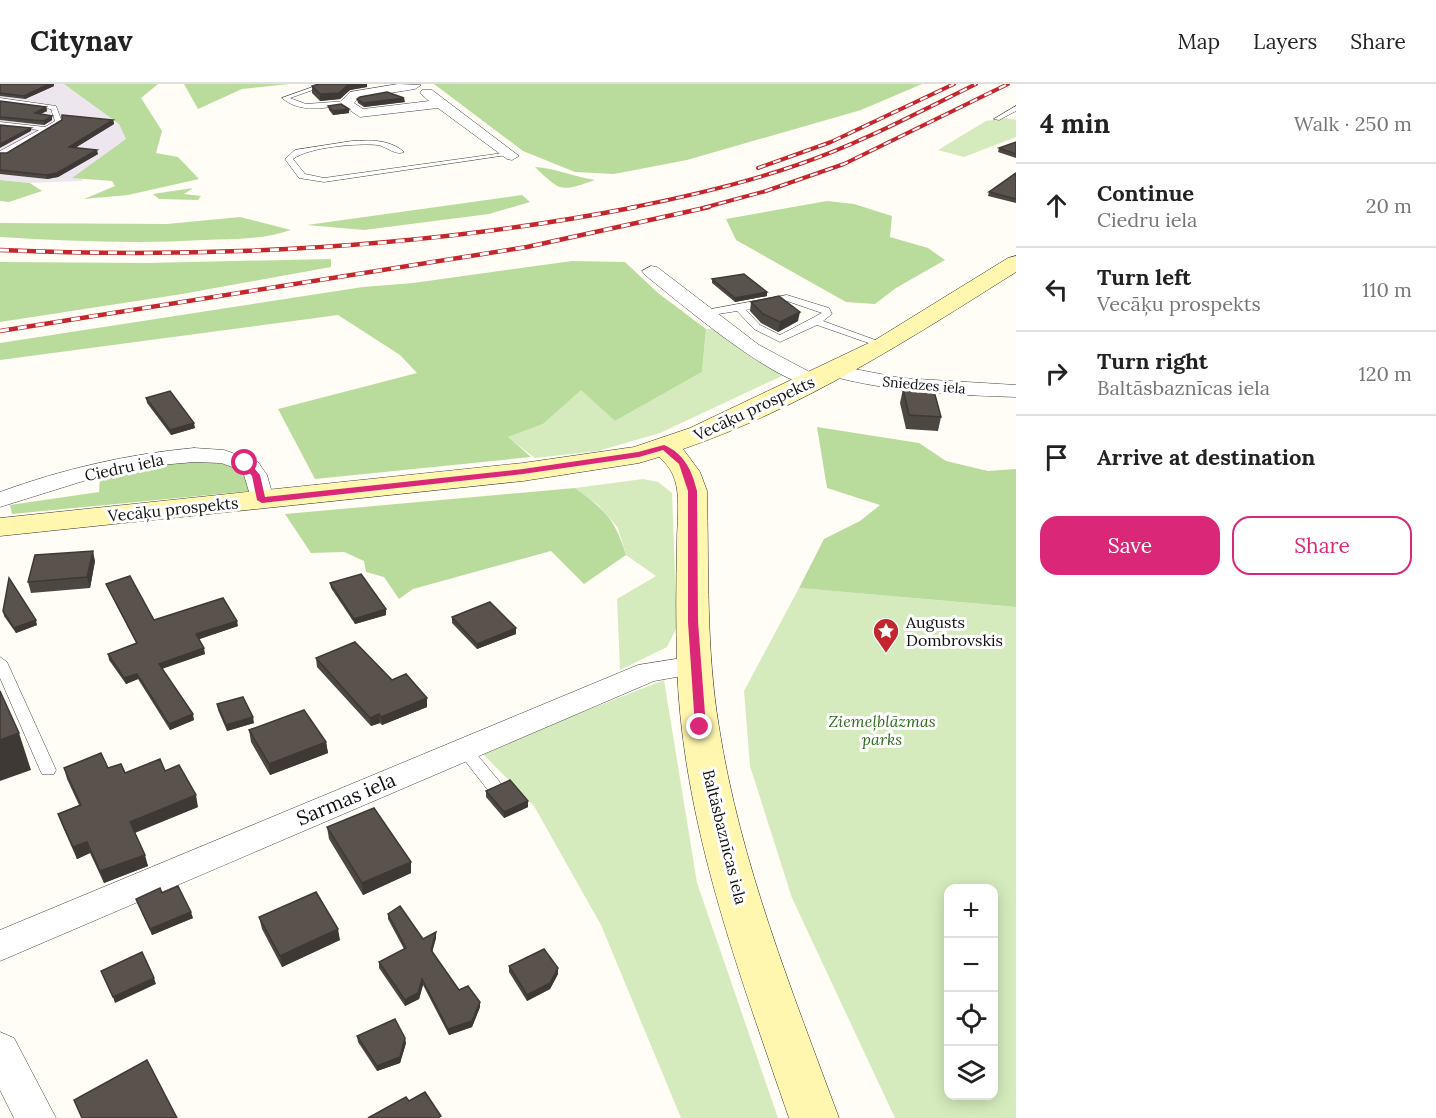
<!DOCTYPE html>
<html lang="en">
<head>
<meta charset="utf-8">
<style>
	:root { --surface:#fff; --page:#f2f2f2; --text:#222; --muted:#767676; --line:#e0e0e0; --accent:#db2777 }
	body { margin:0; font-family:Lora,serif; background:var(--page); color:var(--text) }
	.controls { position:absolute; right:18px; bottom:18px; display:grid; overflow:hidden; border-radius:12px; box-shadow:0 3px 15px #0003 }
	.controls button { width:54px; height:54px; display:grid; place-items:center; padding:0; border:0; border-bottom:2px solid var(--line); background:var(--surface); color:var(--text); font:30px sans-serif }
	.stop { position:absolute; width:18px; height:18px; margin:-14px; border:4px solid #db2777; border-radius:50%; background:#fff }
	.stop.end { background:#db2777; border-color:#fff; box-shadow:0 2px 6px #0008 }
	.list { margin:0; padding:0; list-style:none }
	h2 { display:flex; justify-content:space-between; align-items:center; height:78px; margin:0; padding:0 24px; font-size:26px }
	h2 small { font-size:20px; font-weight:400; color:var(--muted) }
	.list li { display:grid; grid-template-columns:39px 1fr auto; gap:18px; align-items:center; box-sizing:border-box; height:84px; padding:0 24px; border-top:2px solid var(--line) }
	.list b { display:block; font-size:22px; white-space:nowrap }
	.list p { margin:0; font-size:20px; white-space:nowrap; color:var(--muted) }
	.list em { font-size:20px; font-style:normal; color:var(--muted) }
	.actions { display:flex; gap:12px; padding:18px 24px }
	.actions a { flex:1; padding:14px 0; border:2px solid var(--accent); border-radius:18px; text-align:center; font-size:21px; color:var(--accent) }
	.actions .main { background:var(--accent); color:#fff }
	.icon { flex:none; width:33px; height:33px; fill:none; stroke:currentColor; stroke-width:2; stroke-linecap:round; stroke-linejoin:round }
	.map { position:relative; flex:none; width:1016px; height:1034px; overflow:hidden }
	header { display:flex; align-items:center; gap:36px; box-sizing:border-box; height:84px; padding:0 30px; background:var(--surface); border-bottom:2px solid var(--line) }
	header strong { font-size:28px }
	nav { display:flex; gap:33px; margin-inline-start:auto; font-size:21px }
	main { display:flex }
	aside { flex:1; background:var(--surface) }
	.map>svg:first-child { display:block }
	.industrial { fill:#eee6ef }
	.green { fill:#d5ebbd; fill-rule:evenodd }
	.forest { fill:#b9dc9c }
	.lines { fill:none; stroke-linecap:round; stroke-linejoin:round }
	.lane-casing { stroke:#444; stroke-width:1 }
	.street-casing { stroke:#444; stroke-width:1 }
	.secondary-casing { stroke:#333; stroke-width:1 }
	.lane { fill:#fff; fill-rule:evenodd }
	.street { fill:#fff; fill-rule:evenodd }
	.secondary { fill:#fff6b0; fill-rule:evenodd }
	.rail-far1-casing { stroke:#c4262e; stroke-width:4 }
	.rail-casing { stroke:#c4262e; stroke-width:4.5 }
	.rail-far1 { stroke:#fff; stroke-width:2; stroke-dasharray:8; stroke-linecap:butt }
	.rail { stroke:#fff; stroke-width:3; stroke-dasharray:9; stroke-linecap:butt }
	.wall { fill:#4d4742 }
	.shaded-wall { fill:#3f3936 }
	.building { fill:#5a524d; stroke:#3f3936; stroke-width:1.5 }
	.route { fill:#db2777 }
	.labels { text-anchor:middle; stroke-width:6; stroke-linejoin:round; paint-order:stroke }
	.far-street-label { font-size:14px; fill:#111; stroke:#fff }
	.street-label { font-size:16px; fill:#111; stroke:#fff }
	.poi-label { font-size:16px; fill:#111; stroke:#fff; text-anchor:start }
	.park-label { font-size:16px; font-style:italic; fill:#2f6b1f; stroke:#fff }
	.near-street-label { font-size:20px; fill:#111; stroke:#fff }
</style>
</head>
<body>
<header>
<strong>Citynav</strong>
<nav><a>Map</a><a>Layers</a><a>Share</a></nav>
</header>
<main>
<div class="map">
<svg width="1016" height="1034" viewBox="0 0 1016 1034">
	<rect width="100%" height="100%" fill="#fffdf5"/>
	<!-- industrial -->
	<path class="industrial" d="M0,0H64L119,40L126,55L81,97L30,99L0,96Z"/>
	<!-- green -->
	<g class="green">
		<path d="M1005,34L1016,36V53L964,73L938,66L986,37Z"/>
		<path d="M706,245H712L784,291L660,349L598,367L535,374L507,353L543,340L581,305L615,337L702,288Z"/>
		<path d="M643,395L658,398L672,409L677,543L667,563L620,586L617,515L656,492L626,471L618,444L598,421L575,404Z"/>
		<path d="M799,504L1016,523V1034H895L792,814L750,682L744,607ZM948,804H994V1012H948Z"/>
		<path d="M664,596L697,799L778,1034H681L601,841L534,722L481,668Z"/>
	</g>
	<!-- forest -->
	<g class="forest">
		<path d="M64,0H158L141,14L162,47L156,69L178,73L199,95L128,111L84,115L115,102L112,97L72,94L126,55L119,40Z"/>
		<path d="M184,0H289L242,5L198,25Z"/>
		<path d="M434,0H922L861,26L687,76L614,90L575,88L523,67Z"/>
		<path d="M535,83C555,84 574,93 595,96C560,108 561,108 535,83Z"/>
		<path d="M0,96L30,99L42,107L9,118L0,117Z"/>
		<path d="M193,104L184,110L201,112L198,116L159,115L153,110Z"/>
		<path d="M522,111L530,118L489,130L364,146L307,141Z"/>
		<path d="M827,117L854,120L892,132L890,153L928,164L945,176L896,204L875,220L846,218L736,156L726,135Z"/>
		<path d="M240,133L291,146C262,156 234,155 204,156C136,160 68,157 0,153V139L167,140Z"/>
		<path d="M331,175V183L182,210L0,238V178L146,179Z"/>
		<path d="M572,177L625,178L658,209L706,245L702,288L615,337L581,306L543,340L508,353L531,373L315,395L278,325L417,289L400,271L338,231L0,276V259L363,203L413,199Z"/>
		<path d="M817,343L919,359L946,377L988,387L1016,385V523L799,504L824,455L860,437L880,421L827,404Z"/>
		<path d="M175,376L219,379L246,387L250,407L12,430L10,421L99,408L100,393Z"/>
		<path d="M575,404C605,426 615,435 626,471L584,500L551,467L413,505L399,515L384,493L366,488L364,477L344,468L311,469L285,430Z"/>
	</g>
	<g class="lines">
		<!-- lane casing -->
		<g class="lane-casing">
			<g id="lane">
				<path d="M321,0H330L290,14L306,20L346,17L348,20C327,24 300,30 282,14Z"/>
				<path d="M0,14L56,22L62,38L7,71H0V67L39,46L0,42V38L45,43L55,37L51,25L0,18Z"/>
				<path d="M1016,22V27L999,36L994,35Z"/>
				<path d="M352,57C370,56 389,55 404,68C396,72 387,63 378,61C357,59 309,63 293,75L305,90L324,94L510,68L514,70L324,98L299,94L285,75L295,66Z"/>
				<path d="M787,211L829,224L832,230L823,237L889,261L884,264L880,263L817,241L780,258L754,245L737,227L706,232L701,229L706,226ZM787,217L822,229L780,251L760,241L746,226Z"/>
				<path d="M0,573L7,578L56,686L54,690H42L40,686L0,594Z"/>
				<path d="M464,660L469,661L499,697L501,701L499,705L493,707L487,705L459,669L456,665L459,661Z"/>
			</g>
		</g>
		<!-- street casing -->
		<g class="street-casing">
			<g id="street">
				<path d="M398,0L421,1L415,5L359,14L354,19L363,25L429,17L420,9L422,6H432L519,72L512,76L507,75L438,24L360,33L339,19L350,8Z"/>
				<path d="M651,182L657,183L759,261L819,293L823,297L819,301C786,310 674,214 645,191L642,187Z"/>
				<path d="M834,281L901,294L1016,301V313C952,311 889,308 827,291L824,287L827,283Z"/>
				<path d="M194,364L224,366L258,378L267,391L274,416L271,421L262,423L253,421L244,391L238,385L221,379L194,378L160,381L93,394L0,423V408C63,385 128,370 194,364Z"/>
				<path d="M695,572L705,574L709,581L705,588L654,597L0,877V846L638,581Z"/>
				<path d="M0,948L14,954L56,1034H14L0,1006Z"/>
			</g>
		</g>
		<!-- secondary casing -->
		<g class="secondary-casing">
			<path id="secondary" d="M1016,172V188C910,255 802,324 683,365L700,388L707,407C709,486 706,565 719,643C740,778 792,907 839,1034H789C739,888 682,738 677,581C676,540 676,500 677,459C677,440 680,418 676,400C673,388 668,381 659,373L639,379L523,397L0,452V434L523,379L634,363L690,344L875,256L1008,174Z"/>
		</g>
		<!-- lane -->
		<use href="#lane" class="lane"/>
		<!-- street -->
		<use href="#street" class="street"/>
		<!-- secondary -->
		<use href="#secondary" class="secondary"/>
		<!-- rail-far1 casing -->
		<g class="rail-far1-casing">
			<g id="rail-far1">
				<path d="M758,84L831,58L954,0"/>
				<path d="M629,124C685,113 742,100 797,81C859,60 917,29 976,0"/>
				<path d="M703,124L766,107L844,80L1008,0"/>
			</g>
		</g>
		<!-- rail casing -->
		<g class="rail-casing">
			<g id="rail">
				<path d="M0,166C213,175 427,164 636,123"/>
				<path d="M0,247L527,163L709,123"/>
			</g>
		</g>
		<!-- rail-far1 -->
		<use href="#rail-far1" class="rail-far1"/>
		<!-- rail -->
		<use href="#rail" class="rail"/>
	</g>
	<!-- wall -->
	<g class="wall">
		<path d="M0,0H54V2L25,15L0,12Z"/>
		<path d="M312,2L367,3L350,6L340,15L320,17L312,9Z"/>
		<path d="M357,15L405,18L364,23L358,19Z"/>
		<path d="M0,17L46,23L47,27L40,30L52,36L44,41L0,36Z"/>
		<path d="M328,22L349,29L333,31L329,26Z"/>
		<path d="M113,36L114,40L75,64L98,70L58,93L47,95L0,90V69H7Z"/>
		<path d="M1016,58V74L998,68L999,64Z"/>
		<path d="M1016,89V119L988,112L989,108Z"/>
		<path d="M712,195L767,208V212L735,218L712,199Z"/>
		<path d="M751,218L798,237L778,248L761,239L750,227Z"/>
		<path d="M903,305L941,333L938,347L906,345L900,319Z"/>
		<path d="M146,314L195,344L171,351L147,319Z"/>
		<path d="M95,477L90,504L31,509L28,498Z"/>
		<path d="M330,499L386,525V531L355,540L331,504Z"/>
		<path d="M106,500L154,536L238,542L199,555L205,570L162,585L194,636L170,646L138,595L126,600L109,576L108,570L136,559L108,505Z"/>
		<path d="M3,527L37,541L16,549L4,532Z"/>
		<path d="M452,533L516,544V550L477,565L452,539Z"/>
		<path d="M316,574L392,596L427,614V623L382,641L380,639L371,642L317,583Z"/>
		<path d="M217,620L254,639L227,647L218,626Z"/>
		<path d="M249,646L326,658L328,669L270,691L251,658Z"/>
		<path d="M64,684H108L125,689L165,687L198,723L135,749L148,782L104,799L90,769L77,775L62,741L58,730L79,721L67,695Z"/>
		<path d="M486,707L528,717V723L504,734L486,713Z"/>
		<path d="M327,743L411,789L363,811L329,755Z"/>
		<path d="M162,809L193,834L152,851L136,815Z"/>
		<path d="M388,830L423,855L436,848V854L432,868L459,906L480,923L472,943L449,951L423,901L419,915L405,922L379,884V878L404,865L388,835Z"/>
		<path d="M259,833L340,856L282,883L262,845Z"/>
		<path d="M509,882L558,890L550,905L527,917L509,888Z"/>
		<path d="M357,952L406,959L400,979L377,987L358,958Z"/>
	</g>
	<!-- shaded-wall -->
	<g class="shaded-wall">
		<path d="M49,0H54V2L25,15L24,12Z"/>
		<path d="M349,0H367V3L350,6L340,15L320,17V10Z"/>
		<path d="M404,14L405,18L364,23L363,19Z"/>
		<path d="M46,23L47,27L36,32L35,29Z"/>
		<path d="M349,25V29L333,31V27Z"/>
		<path d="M52,32V36L44,41V37Z"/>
		<path d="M113,36L114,40L70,67L69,63Z"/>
		<path d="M31,44V47L0,64V60Z"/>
		<path d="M97,66L98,70L58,93L47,95L46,91Z"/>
		<path d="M767,208V212L735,218V214Z"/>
		<path d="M800,228L798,237L778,248L780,238Z"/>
		<path d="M194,339L195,344L171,351L170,346Z"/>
		<path d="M93,467L95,477L90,504L87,493Z"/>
		<path d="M386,525V531L355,540L354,535Z"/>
		<path d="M36,536L37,541L16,549L14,544Z"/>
		<path d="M237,537L238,542L197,556L196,550Z"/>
		<path d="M516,544V550L477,565V560Z"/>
		<path d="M204,564L205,570L160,585L159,580Z"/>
		<path d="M137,590L138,595L126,600L124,594Z"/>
		<path d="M427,614V623L382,641L381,633Z"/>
		<path d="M193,630L194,636L170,646L169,640Z"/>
		<path d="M379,630L380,639L371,642L370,634Z"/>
		<path d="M253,633L254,639L227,647L226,641Z"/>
		<path d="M19,649L31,686L0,697V656Z"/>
		<path d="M326,658L328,669L270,691L269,680Z"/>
		<path d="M196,711L198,723L133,749L130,738Z"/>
		<path d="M528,717V723L504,734V728Z"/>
		<path d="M87,758L90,769L77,775L73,763Z"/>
		<path d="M145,771L148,782L104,799L100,787Z"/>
		<path d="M411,778V789L363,811L362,799Z"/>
		<path d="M191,828L193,834L152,851L150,845Z"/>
		<path d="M338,845L340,856L282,883L280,872Z"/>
		<path d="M436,848V854L431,872V866Z"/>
		<path d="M558,884V890L550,905L527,917V911Z"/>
		<path d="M154,894L156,900L115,919L113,913Z"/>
		<path d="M422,895L423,901L419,915L405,922V916Z"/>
		<path d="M480,918V923L472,943L449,951L448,945Z"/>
		<path d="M405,954L406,959L400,979L377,987V982Z"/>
	</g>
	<!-- building -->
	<g class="building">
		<path d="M0,0H49L24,12L0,9Z"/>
		<path d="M319,0H349L339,9L320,10L312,2Z"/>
		<path d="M387,8L404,14L363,19L357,15L360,13Z"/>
		<path d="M0,17L46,23L35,29L52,32L44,37L0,33Z"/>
		<path d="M341,20L349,25L333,27L328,22Z"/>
		<path d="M62,31L113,36L69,63L97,66L57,89L46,91L0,86V69H7L62,36Z"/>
		<path d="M0,41L31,44L0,60Z"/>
		<path d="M1016,58V70L999,64Z"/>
		<path d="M1016,89V115L989,108Z"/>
		<path d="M744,190L767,208L735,214L712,195Z"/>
		<path d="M779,212L800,228L780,238L763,230L751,218Z"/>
		<path d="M903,305L934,307L941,333L909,331Z"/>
		<path d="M170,307L194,339L170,346L146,314Z"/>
		<path d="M93,467L87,493L28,498L35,471Z"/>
		<path d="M361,490L386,525L354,535L330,499Z"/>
		<path d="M130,492L154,536L223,514L237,537L196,550L204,564L159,580L193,630L169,640L137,590L124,594L108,570L137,559L106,500Z"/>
		<path d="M9,494L36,536L14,544L3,527Z"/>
		<path d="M490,518L516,544L477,560L452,533Z"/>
		<path d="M355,558L392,596L406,590L427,614L381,633L379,630L370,634L316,574Z"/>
		<path d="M0,607L19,649L0,656Z"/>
		<path d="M243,613L253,633L226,641L217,620Z"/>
		<path d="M304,626L326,658L269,680L249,646Z"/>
		<path d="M101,669L108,684L121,680L125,689L160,675L165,687L179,681L196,711L130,738L145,771L100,787L87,758L73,763L58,730L81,721L64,684Z"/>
		<path d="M510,696L528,717L504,728L486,707Z"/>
		<path d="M374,724L411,778L362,799L327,743Z"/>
		<path d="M178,802L191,828L150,845L136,815L160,804L162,809Z"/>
		<path d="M316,808L338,845L280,872L259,833Z"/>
		<path d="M400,822L423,855L436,848L431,866L459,906L468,902L480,918L472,937L448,945L422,895L418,909L405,916L379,878L406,864L388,830Z"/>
		<path d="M544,865L558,884L550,899L527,911L509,882Z"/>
		<path d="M142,868L154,894L113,913L101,887Z"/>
		<path d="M395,935L405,954L400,973L377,982L357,952Z"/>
		<path d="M147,976L177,1034H82L74,1016Z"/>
		<path d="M425,1008L441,1032L438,1034H368L406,1013L409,1017Z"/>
	</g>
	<!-- route -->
	<path class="route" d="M664,361C685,370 692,387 697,407L698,538L706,643L700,647L695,643L688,538V407L679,380L663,366L639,373L523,390L262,419L257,416L252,392L241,379L248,377L260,391L265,413L523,385L638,368Z"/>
	<!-- icons -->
	<defs>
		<g id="sight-pin" transform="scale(1.35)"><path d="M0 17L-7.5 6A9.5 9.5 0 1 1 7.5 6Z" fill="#c4262e" stroke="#fff"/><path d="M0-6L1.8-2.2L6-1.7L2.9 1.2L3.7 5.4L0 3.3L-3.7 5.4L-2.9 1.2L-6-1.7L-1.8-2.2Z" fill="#fff"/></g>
	</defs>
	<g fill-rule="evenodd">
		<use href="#sight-pin" x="886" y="547"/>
	</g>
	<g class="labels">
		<!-- far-street labels -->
		<g class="far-street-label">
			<text transform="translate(924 301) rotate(5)" y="5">Sniedzes iela</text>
		</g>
		<!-- street labels -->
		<g class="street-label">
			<text transform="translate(754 324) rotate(-25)" y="6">Vecāķu prospekts</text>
			<text transform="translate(124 383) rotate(-12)" y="6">Ciedru iela</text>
			<text transform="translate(173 425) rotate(-6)" y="6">Vecāķu prospekts</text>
			<text transform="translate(725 753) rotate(76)" y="6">Baltāsbaznīcas iela</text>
		</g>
		<!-- poi labels -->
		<g class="poi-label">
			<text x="906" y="544">Augusts<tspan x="906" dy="18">Dombrovskis</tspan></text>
		</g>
		<!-- park labels -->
		<g class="park-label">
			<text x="882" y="643">Ziemeļblāzmas<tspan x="882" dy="18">parks</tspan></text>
		</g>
		<!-- near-street labels -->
		<g class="near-street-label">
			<text transform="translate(346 715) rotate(-23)" y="7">Sarmas iela</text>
		</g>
	</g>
</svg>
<div class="controls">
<button>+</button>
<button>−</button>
<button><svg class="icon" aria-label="locate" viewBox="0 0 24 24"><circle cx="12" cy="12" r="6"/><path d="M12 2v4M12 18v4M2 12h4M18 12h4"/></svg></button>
<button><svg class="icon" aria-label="layers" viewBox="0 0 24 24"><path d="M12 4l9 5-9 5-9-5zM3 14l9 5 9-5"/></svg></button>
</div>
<div class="stop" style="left:245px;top:379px"></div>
<div class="stop end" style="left:700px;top:643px"></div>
</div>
<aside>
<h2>4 min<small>Walk · 250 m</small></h2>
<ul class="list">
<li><svg class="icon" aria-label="ahead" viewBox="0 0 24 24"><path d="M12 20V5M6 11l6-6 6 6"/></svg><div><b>Continue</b><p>Ciedru iela</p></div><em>20 m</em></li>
<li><svg class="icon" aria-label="left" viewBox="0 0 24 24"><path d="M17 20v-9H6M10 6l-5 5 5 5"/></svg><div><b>Turn left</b><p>Vecāķu prospekts</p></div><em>110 m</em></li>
<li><svg class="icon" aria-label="right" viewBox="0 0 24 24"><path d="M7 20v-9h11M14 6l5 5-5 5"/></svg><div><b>Turn right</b><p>Baltāsbaznīcas iela</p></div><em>120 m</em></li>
<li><svg class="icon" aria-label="arrive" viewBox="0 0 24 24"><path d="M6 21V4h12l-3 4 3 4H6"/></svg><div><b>Arrive at destination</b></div></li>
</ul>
<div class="actions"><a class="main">Save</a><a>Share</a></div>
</aside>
</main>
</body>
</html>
